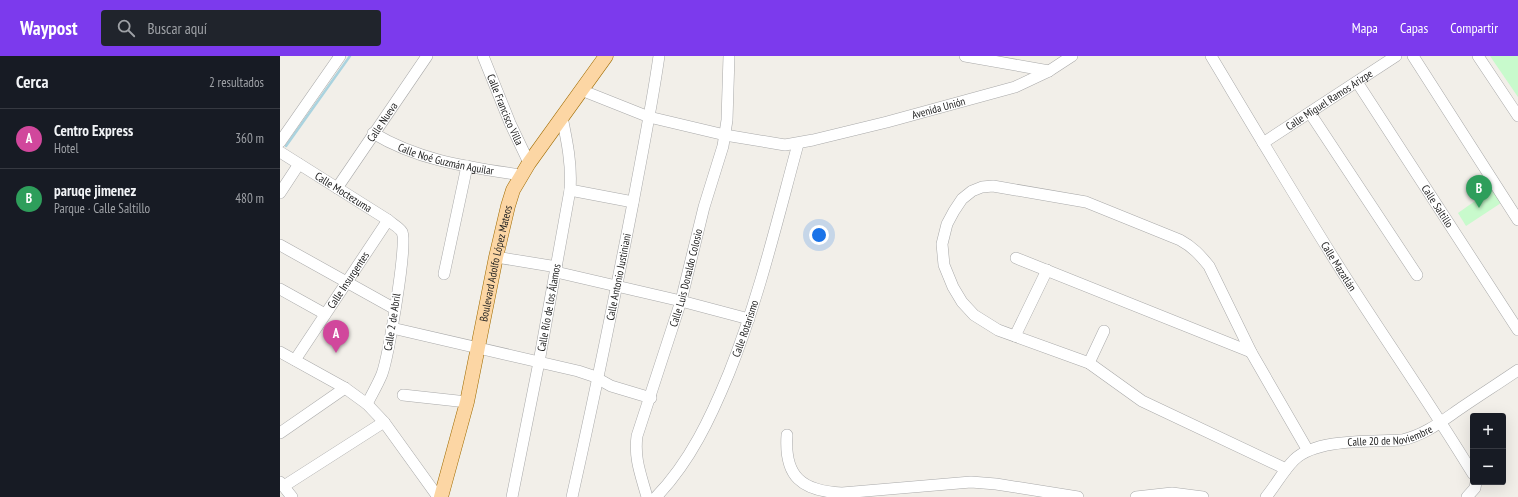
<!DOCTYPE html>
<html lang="es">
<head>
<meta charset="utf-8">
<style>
	:root { --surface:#171b24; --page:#20242c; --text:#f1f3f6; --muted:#9ea1a6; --line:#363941; --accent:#7c3aed }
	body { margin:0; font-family:"PT Sans Narrow",sans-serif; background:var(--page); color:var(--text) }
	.controls { position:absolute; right:12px; bottom:12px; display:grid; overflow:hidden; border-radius:4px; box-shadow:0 4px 16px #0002 }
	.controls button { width:36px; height:36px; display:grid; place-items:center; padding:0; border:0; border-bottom:1px solid var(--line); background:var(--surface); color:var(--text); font:20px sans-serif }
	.you { position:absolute; left:539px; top:179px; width:14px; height:14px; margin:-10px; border:3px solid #fff; border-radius:50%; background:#1a73e8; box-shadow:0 0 0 6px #1a73e833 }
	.badge { display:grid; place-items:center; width:26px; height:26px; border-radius:50%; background:var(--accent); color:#fff; font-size:13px; font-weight:700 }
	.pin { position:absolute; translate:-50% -33px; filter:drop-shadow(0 1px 2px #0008) }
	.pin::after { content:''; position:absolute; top:21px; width:14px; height:12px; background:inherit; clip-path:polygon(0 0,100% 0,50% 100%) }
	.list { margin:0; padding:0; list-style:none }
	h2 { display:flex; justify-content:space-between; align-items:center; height:52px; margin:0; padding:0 16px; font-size:17px }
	h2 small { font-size:13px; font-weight:400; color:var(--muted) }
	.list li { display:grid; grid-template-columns:26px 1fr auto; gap:12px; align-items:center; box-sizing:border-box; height:60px; padding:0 16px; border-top:1px solid var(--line) }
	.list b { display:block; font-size:15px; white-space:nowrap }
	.list p { margin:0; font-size:13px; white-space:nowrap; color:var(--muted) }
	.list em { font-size:13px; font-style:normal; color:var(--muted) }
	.icon { flex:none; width:22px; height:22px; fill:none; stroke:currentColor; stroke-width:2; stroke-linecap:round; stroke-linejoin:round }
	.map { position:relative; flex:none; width:1238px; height:441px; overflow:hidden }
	header { display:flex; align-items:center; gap:24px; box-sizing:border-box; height:56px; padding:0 20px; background:var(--accent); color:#fff }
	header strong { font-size:19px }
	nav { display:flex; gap:22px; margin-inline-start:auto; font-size:14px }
	.search { width:280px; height:36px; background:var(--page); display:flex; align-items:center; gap:10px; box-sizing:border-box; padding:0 14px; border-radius:4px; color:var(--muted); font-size:15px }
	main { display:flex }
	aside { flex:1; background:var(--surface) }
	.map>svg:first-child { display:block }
	.park { fill:#c8facc }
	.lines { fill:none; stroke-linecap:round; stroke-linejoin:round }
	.stream { stroke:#aad3df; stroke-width:2.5 }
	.minor-casing { stroke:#a9a9a9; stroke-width:12 }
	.major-casing { stroke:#a06b00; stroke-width:15 }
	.minor { stroke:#fff; stroke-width:11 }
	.major { stroke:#fcd6a4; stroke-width:14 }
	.labels { text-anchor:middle; stroke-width:3.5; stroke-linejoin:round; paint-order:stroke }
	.street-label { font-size:11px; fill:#222; stroke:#fff }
</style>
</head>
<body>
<header>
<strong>Waypost</strong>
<div class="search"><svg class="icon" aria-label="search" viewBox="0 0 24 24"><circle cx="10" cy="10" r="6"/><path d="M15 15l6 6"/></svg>Buscar aquí</div>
<nav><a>Mapa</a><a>Capas</a><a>Compartir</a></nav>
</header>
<main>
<aside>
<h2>Cerca<small>2 resultados</small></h2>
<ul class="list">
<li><span class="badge" style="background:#d1479c">A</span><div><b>Centro Express</b><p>Hotel</p></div><em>360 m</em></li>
<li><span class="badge" style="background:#2e9e5b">B</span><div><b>paruqe jimenez</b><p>Parque · Calle Saltillo</p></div><em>480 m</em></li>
</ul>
</aside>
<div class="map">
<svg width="1238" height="441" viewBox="0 0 1238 441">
	<rect width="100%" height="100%" fill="#f2efe9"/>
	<!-- park -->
	<g class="park">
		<path d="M1210,0H1238V41Z"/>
		<path d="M1212,133L1221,147L1186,170L1178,157Z"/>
	</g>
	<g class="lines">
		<!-- stream -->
		<path class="stream" d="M6,90L70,0"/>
		<!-- minor casing -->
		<g class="minor-casing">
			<g id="minor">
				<path id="s1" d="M203,0L230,67L249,107"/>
				<path d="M685,0L769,15"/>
				<path id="s2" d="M931,0C976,75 1021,151 1068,225C1109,289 1153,352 1193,418"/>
				<path d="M1133,0L1238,164"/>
				<path d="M1198,0L1238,60"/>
				<path id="s3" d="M1077,26L1238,274"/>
				<path id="s4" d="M301,34L369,61L445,79L505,89L533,84L607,66L735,31L769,15L792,0"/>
				<path d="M1030,57L1137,219"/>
				<path id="s5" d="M93,77C139,105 189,111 241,119"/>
				<path d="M0,86L60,0"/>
				<path id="s6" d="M983,87L1116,0"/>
				<path id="s7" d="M0,96L108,164C112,168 119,171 122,176C128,188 108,301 102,318C98,328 92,338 87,348"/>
				<path id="s8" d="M57,132L147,0"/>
				<path d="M290,134L353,146"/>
				<path d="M0,137L19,108"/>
				<path d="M0,189L115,253"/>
				<path d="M216,201L277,211"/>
				<path d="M736,202L971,296"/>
				<path d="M276,216L401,245L469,263"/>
				<path d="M164,218L187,110"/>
				<path d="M0,233L45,258"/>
				<path d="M112,272L298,315L313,320L331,330L371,342"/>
				<path d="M735,280L767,214"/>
				<path d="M0,296L65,332L87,348L104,366L158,441"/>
				<path id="s9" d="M15,304L108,164"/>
				<path d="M809,307L824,275"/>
				<path d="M123,339L187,346"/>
				<path d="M0,377L65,332"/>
				<path d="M507,379C504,421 522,435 562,437L691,426L716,428L798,441"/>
				<path d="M1006,413L862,345L809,307L718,274L694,259L682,246L673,231L664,209L662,188L667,168L674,155L682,143L692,135L702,131L713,130L806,146L900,184C913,191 920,199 929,210L971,296L1027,393"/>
				<path d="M0,426L12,441"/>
				<path d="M4,430L104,366"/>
				<path id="s10" d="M232,441L259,306L290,134C292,109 287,85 282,61"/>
				<path id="s11" d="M292,441C314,343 334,245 353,147C362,98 372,49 379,0"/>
				<path id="s12" d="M367,441C361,419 354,403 357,380L401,245L424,151L443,90L447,64L449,0"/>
				<path id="s13" d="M376,441C410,406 431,361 449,317C479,242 497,165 518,88"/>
				<path d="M856,441L892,437L923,441"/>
				<path id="s14" d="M986,441C996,429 1003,415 1014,404C1036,382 1092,386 1122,384C1145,379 1162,365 1181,352C1200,339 1219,327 1238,314"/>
				<path d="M1187,441L1195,432L1196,426"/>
			</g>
		</g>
		<!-- major casing -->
		<g class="major-casing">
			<g id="major">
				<path id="s15" d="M161,441L187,346L216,201L228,150L233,134L249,107L326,0"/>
			</g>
		</g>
		<!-- minor -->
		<use href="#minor" class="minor"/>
		<!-- major -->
		<use href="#major" class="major"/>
	</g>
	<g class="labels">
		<!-- street labels -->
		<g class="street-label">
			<text dy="4" stroke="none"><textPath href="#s6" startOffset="79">Calle Miguel Ramos Arizpe</textPath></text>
			<text dy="4" stroke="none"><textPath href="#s4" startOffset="370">Avenida Unión</textPath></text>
			<text dy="4" stroke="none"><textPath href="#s1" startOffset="58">Calle Francisco Villa</textPath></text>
			<text dy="4" stroke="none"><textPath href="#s8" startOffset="80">Calle Nueva</textPath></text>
			<text dy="4" stroke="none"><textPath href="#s5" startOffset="78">Calle Noé Guzmán Aguilar</textPath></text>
			<text dy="4" stroke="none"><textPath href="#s7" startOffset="75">Calle Moctezuma</textPath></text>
			<text dy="4" stroke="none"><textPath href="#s3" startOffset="148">Calle Saltillo</textPath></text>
			<text dy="4" stroke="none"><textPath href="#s15" startOffset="240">Boulevard Adolfo López Mateos</textPath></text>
			<text dy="4" stroke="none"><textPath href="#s2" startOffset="246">Calle Mazatlán</textPath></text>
			<text dy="4" stroke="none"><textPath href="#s11" startOffset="225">Calle Antonio Justiniani</textPath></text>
			<text dy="4" stroke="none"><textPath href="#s12" startOffset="228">Calle Luis Donaldo Colosio</textPath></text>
			<text dy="4" stroke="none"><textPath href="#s9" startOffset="96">Calle Insurgentes</textPath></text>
			<text dy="4" stroke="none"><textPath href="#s10" startOffset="193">Calle Río de los Álamos</textPath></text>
			<text transform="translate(112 266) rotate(-81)" y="4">Calle 2 de Abril</text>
			<text dy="4" stroke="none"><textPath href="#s13" startOffset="192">Calle Rotarismo</textPath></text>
			<text dy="4" stroke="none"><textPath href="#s14" startOffset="147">Calle 20 de Noviembre</textPath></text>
		</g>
	</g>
</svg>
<div class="controls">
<button>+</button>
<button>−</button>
</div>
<div class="you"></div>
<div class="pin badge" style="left:56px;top:297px;background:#d1479c">A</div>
<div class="pin badge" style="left:1199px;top:152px;background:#2e9e5b">B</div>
</div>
</main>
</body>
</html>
